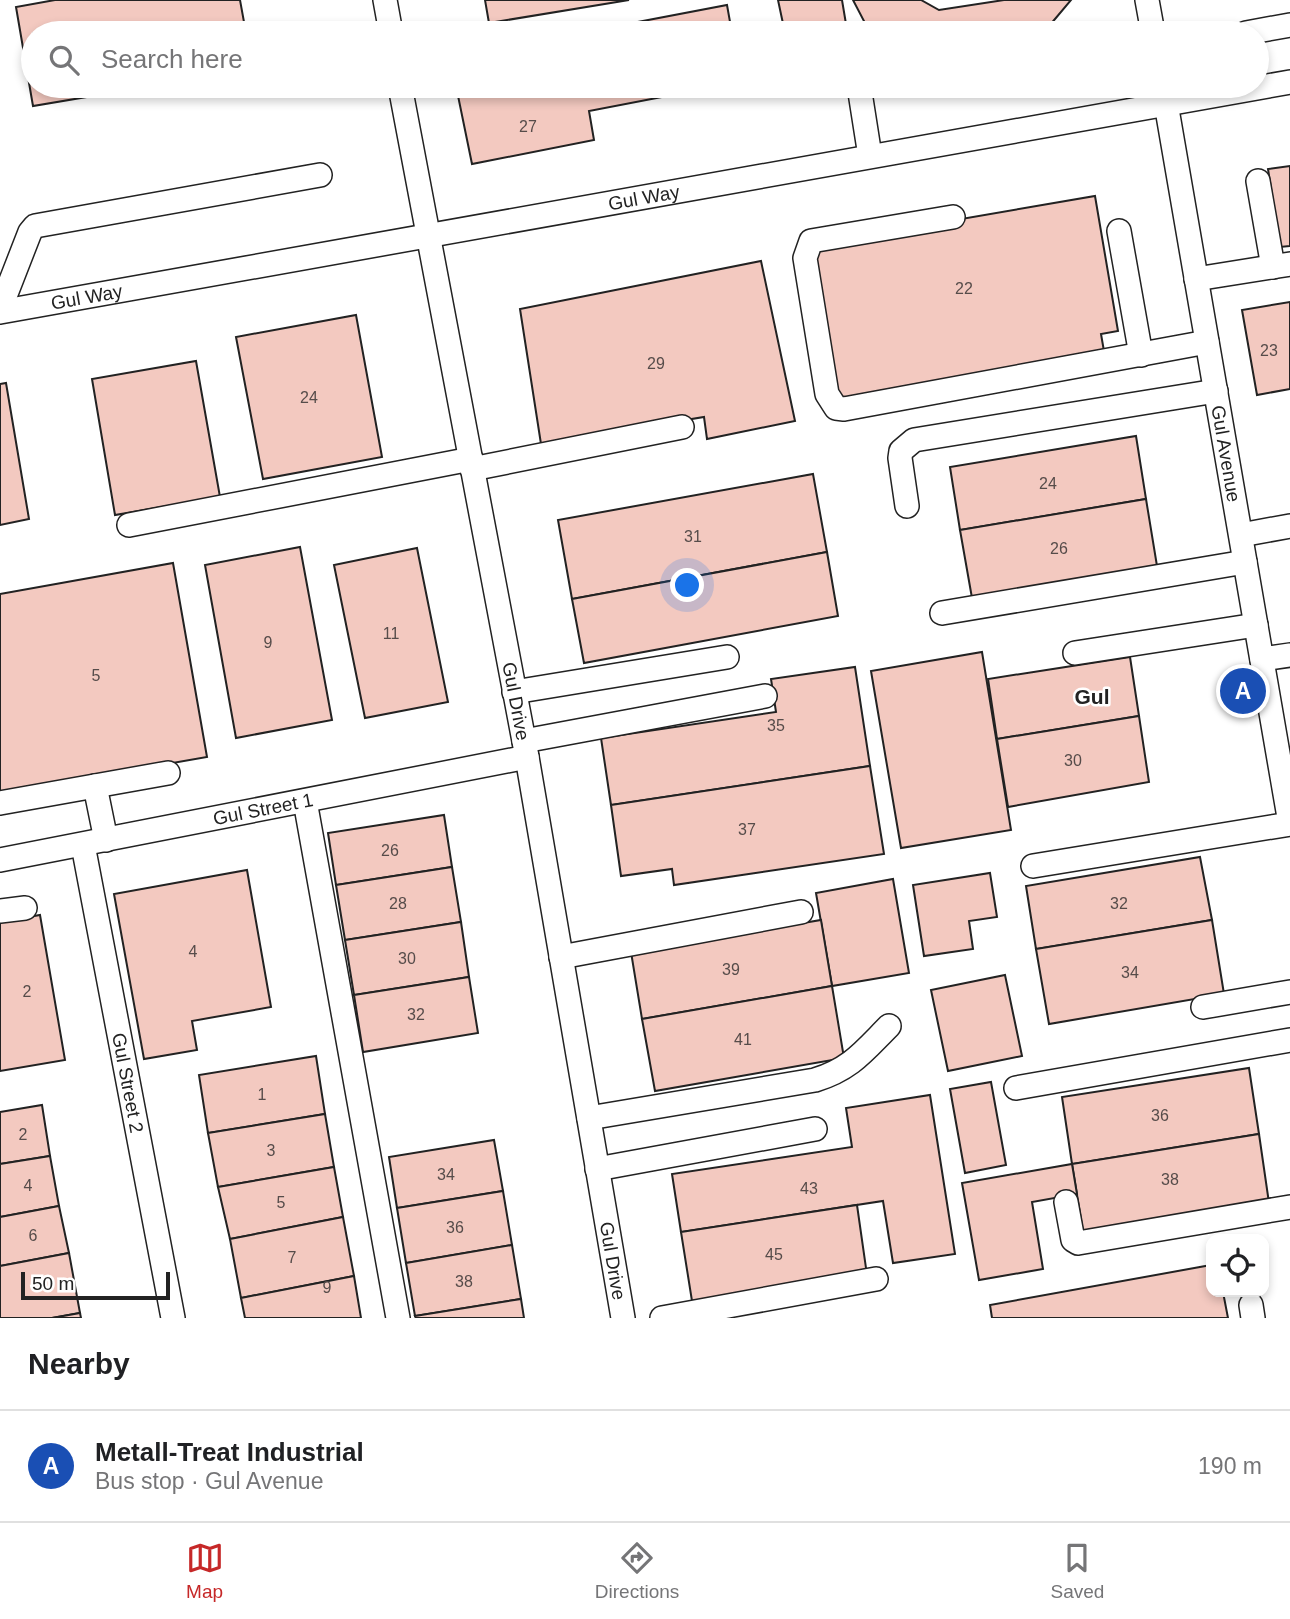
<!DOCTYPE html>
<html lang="en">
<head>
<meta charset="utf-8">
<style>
	:root { --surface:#fff; --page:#f6f6f6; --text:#202124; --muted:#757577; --line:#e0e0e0; --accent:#c62828 }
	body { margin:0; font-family:Arial,sans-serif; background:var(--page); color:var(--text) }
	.controls { position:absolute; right:21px; bottom:21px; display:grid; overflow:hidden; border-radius:14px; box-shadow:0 4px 10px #0003 }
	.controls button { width:63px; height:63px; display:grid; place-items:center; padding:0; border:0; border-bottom:2px solid var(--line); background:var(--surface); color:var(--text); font:35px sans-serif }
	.scale { position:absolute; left:21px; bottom:18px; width:149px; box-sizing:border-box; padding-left:7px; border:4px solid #222; border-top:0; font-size:19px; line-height:24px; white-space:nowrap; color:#222; -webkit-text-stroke:5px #fff; paint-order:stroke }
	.you { position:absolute; left:688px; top:586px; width:24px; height:24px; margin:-18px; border:5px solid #fff; border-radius:50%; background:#1a73e8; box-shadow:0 0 0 10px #1a73e833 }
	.badge { display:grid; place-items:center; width:46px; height:46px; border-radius:50%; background:var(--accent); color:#fff; font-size:23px; font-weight:700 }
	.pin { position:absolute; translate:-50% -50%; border:4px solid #fff; box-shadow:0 2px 7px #0006 }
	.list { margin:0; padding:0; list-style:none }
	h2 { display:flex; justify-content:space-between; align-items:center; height:91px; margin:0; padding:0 28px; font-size:30px }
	h2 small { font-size:23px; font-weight:400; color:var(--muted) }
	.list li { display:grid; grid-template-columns:46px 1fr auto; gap:21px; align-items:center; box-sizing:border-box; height:112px; padding:0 28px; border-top:2px solid var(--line) }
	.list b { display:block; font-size:26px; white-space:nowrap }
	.list p { margin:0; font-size:23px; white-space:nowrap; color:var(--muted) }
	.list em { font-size:23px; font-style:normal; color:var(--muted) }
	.icon { flex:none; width:38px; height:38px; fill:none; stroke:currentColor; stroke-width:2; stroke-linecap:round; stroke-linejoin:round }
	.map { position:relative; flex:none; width:1290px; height:1318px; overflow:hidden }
	.search { position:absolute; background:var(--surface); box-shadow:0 4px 10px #0003; left:21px; right:21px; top:21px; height:77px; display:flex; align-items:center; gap:18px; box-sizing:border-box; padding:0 24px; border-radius:38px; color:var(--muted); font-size:26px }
	.sheet { height:203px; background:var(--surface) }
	nav { display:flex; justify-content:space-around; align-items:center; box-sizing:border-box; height:98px; border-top:2px solid var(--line); background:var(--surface); font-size:19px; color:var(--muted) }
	nav a { display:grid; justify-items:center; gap:4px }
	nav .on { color:var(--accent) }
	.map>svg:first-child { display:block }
	.building { fill:#f3c9c0; stroke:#222; stroke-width:2 }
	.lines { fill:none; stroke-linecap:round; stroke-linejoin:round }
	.minor-casing { stroke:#222; stroke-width:26 }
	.minor { stroke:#fff; stroke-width:23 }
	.labels { text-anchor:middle; stroke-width:5; stroke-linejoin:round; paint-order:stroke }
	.number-label { font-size:16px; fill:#564c4a }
	.street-label { font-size:19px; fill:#222; stroke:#fff }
	.neighbourhood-label { font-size:21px; font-weight:bold; fill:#222; stroke:#fff }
</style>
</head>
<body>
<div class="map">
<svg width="1290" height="1318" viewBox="0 0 1290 1318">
	<rect width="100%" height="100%" fill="#fff"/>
	<!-- building -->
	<g class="building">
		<path d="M55,0H240L246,33H33V86H152L33,106L16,7Z"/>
		<path d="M485,0H629L489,23Z"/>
		<path d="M778,0H842L846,24L785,33Z"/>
		<path d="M853,0H921L939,10L1004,0H1071L1050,25L1003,33H875L866,25Z"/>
		<path d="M727,5L732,33H580Z"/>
		<path d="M456,86H719L589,111L594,140L472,164Z"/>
		<path d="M1290,166V246L1280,247L1268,169Z"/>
		<path d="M1095,196L1118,331L1101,334L1105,357L837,404L810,245Z"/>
		<path d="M761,261L795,421L707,439L704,417L541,444L520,309Z"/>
		<path d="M1290,302V389L1257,395L1242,310Z"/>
		<path d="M356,315L382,457L263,479L236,337Z"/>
		<path d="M196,361L220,497L115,515L92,379Z"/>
		<path d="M6,383L29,519L0,525V384Z"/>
		<path d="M1136,436L1146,499L960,530L950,467Z"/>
		<path d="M813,474L827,552L572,599L558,520Z"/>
		<path d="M1146,499L1157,566L972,598L960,530Z"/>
		<path d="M300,547L332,720L236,738L205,565Z"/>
		<path d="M417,548L448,702L365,718L334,565Z"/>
		<path d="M827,552L838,616L584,663L572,599Z"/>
		<path d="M173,563L207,757L0,793V594Z"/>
		<path d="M982,652L1011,830L901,848L871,671Z"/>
		<path d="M1130,657L1139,716L997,739L988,679Z"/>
		<path d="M855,667L870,766L611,805L601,738L776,712L771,679Z"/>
		<path d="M1139,716L1149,782L1008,807L997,739Z"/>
		<path d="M870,766L884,854L674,885L672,869L621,876L611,805Z"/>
		<path d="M444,815L452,867L336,885L328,833Z"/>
		<path d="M1200,857L1212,920L1036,949L1026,886Z"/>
		<path d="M452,867L461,922L345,940L336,885Z"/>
		<path d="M247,870L271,1007L192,1021L197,1050L144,1059L114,894Z"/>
		<path d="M990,873L997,917L969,921L973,949L924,956L913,885Z"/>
		<path d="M893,879L909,973L832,986L816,893Z"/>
		<path d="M40,915L65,1060L0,1071V922Z"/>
		<path d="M821,920L832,986L642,1019L631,952Z"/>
		<path d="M1212,920L1224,994L1049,1024L1036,949Z"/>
		<path d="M461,922L469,977L354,995L345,940Z"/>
		<path d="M1005,975L1022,1056L948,1071L931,990Z"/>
		<path d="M469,977L478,1033L363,1052L354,995Z"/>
		<path d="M832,986L844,1058L655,1091L642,1019Z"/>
		<path d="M316,1056L325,1114L208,1133L199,1075Z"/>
		<path d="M1249,1068L1259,1134L1072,1164L1062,1097Z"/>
		<path d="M991,1082L1006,1165L965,1173L950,1089Z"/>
		<path d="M930,1095L955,1254L893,1263L883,1201L681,1232L672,1174L852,1147L846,1108Z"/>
		<path d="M42,1105L50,1156L0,1164V1112Z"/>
		<path d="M325,1114L334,1167L218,1187L208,1133Z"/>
		<path d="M1259,1134L1269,1203L1083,1232L1072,1164Z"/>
		<path d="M494,1140L503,1191L397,1208L389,1157Z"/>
		<path d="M50,1156L59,1206L0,1217V1164Z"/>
		<path d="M1072,1164L1077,1194L1032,1202L1043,1269L979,1280L962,1183Z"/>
		<path d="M334,1167L343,1217L230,1239L218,1187Z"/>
		<path d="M503,1191L512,1245L406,1263L397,1208Z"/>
		<path d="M857,1205L867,1275L692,1301L681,1232Z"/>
		<path d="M59,1206L69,1253L0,1266V1217Z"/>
		<path d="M343,1217L354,1276L241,1298L230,1239Z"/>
		<path d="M512,1245L521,1299L415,1316L406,1263Z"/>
		<path d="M69,1253L80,1313L52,1318H0V1266Z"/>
		<path d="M1211,1265V1292H1223L1228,1318H992L990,1305Z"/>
		<path d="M354,1276L361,1318H245L241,1298Z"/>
		<path d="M521,1299L524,1318H416L415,1316Z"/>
		<path d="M80,1313L81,1318H52Z"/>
	</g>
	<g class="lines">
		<!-- minor casing -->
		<g class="minor-casing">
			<g id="minor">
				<path d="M385,0L391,33"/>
				<path d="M1147,0L1153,33"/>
				<path d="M1246,33L1290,25"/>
				<path id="s1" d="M400,86L527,757L623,1318"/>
				<path d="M859,86L870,156"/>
				<path id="s2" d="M1163,86L1290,823"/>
				<path d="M1258,181L1273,267"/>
				<path d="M953,217L811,241L805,258L827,394L836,408L844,409L1207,342"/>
				<path d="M1119,231L1141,355"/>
				<path d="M1196,279L1290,264"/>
				<path d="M0,309L30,232L35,226L320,175"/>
				<path id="s3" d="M0,312L1290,82"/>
				<path d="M472,469L682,427"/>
				<path d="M907,506L900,458L901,451L914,440L1216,391"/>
				<path d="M129,525L471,459"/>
				<path d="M1241,535L1290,526"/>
				<path d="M942,613L1245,562"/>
				<path d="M1075,653L1256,625"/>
				<path d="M1262,659L1290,655"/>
				<path d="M514,692L727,657"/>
				<path d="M524,741L765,696"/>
				<path d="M95,786L106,840"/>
				<path d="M305,801L398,1318"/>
				<path d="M0,803L168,773"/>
				<path id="s4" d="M83,845L173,1318"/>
				<path id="s5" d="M0,860L527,757"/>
				<path d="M1033,866L1290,824"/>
				<path d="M0,911L25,908"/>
				<path d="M561,957L801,912"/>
				<path d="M1203,1007L1290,992"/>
				<path d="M1016,1088L1290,1040"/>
				<path d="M589,1118L815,1080C851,1069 864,1051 889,1026"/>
				<path d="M597,1169L815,1129"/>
				<path d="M1066,1202L1073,1240L1078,1243L1290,1207"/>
				<path d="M1251,1305L1253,1318"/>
				<path d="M662,1318L876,1279"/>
			</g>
		</g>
		<!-- minor -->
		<use href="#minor" class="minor"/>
	</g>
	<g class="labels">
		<!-- number labels -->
		<g class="number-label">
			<text x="528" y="132">27</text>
			<text x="964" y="294">22</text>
			<text x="1269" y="356">23</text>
			<text x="656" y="369">29</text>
			<text x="309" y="403">24</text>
			<text x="1048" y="489">24</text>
			<text x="693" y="542">31</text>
			<text x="1059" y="554">26</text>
			<text x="391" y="639">11</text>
			<text x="268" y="648">9</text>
			<text x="96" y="681">5</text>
			<text x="776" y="731">35</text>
			<text x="1073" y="766">30</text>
			<text x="747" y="835">37</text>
			<text x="390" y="856">26</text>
			<text x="398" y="909">28</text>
			<text x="1119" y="909">32</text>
			<text x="193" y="957">4</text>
			<text x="407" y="964">30</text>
			<text x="731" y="975">39</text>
			<text x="1130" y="978">34</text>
			<text x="27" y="997">2</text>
			<text x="416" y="1020">32</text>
			<text x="743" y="1045">41</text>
			<text x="262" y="1100">1</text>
			<text x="1160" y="1121">36</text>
			<text x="23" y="1140">2</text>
			<text x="271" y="1156">3</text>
			<text x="446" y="1180">34</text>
			<text x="1170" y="1185">38</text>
			<text x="28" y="1191">4</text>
			<text x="809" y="1194">43</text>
			<text x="281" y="1208">5</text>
			<text x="455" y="1233">36</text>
			<text x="33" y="1241">6</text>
			<text x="774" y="1260">45</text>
			<text x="292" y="1263">7</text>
			<text x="464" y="1287">38</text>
			<text x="327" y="1293">9</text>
		</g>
		<!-- street labels -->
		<g class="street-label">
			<text dy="7" stroke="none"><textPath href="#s3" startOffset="654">Gul Way</textPath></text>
			<text dy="7" stroke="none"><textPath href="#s3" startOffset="88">Gul Way</textPath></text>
			<text dy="7" stroke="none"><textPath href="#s2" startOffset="373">Gul Avenue</textPath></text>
			<text dy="7" stroke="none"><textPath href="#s1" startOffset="626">Gul Drive</textPath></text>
			<text dy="7" stroke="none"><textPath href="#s5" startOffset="268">Gul Street 1</textPath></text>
			<text dy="7" stroke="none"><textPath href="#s4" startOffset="242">Gul Street 2</textPath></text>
			<text dy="7" stroke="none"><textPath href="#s1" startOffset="1194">Gul Drive</textPath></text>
		</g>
		<!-- neighbourhood labels -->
		<g class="neighbourhood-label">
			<text x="1092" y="704">Gul</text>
		</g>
	</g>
</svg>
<div class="controls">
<button><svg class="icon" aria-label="locate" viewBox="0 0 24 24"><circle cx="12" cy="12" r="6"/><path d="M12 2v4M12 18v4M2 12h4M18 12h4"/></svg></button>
</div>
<div class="scale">50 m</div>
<div class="you"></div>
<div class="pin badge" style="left:1243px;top:691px;background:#1a4fb4">A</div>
<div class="search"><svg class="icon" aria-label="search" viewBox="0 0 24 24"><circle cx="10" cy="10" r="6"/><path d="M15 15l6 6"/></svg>Search here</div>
</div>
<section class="sheet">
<h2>Nearby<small></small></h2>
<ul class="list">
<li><span class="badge" style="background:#1a4fb4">A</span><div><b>Metall-Treat Industrial</b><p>Bus stop · Gul Avenue</p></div><em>190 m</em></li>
</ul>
</section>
<nav>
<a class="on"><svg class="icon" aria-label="map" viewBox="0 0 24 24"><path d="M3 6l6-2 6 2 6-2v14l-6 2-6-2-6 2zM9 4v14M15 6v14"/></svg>Map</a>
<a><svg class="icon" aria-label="directions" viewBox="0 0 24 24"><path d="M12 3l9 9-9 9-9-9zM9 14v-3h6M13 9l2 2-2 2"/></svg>Directions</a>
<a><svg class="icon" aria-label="saved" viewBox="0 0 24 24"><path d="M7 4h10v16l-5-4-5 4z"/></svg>Saved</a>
</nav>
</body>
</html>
